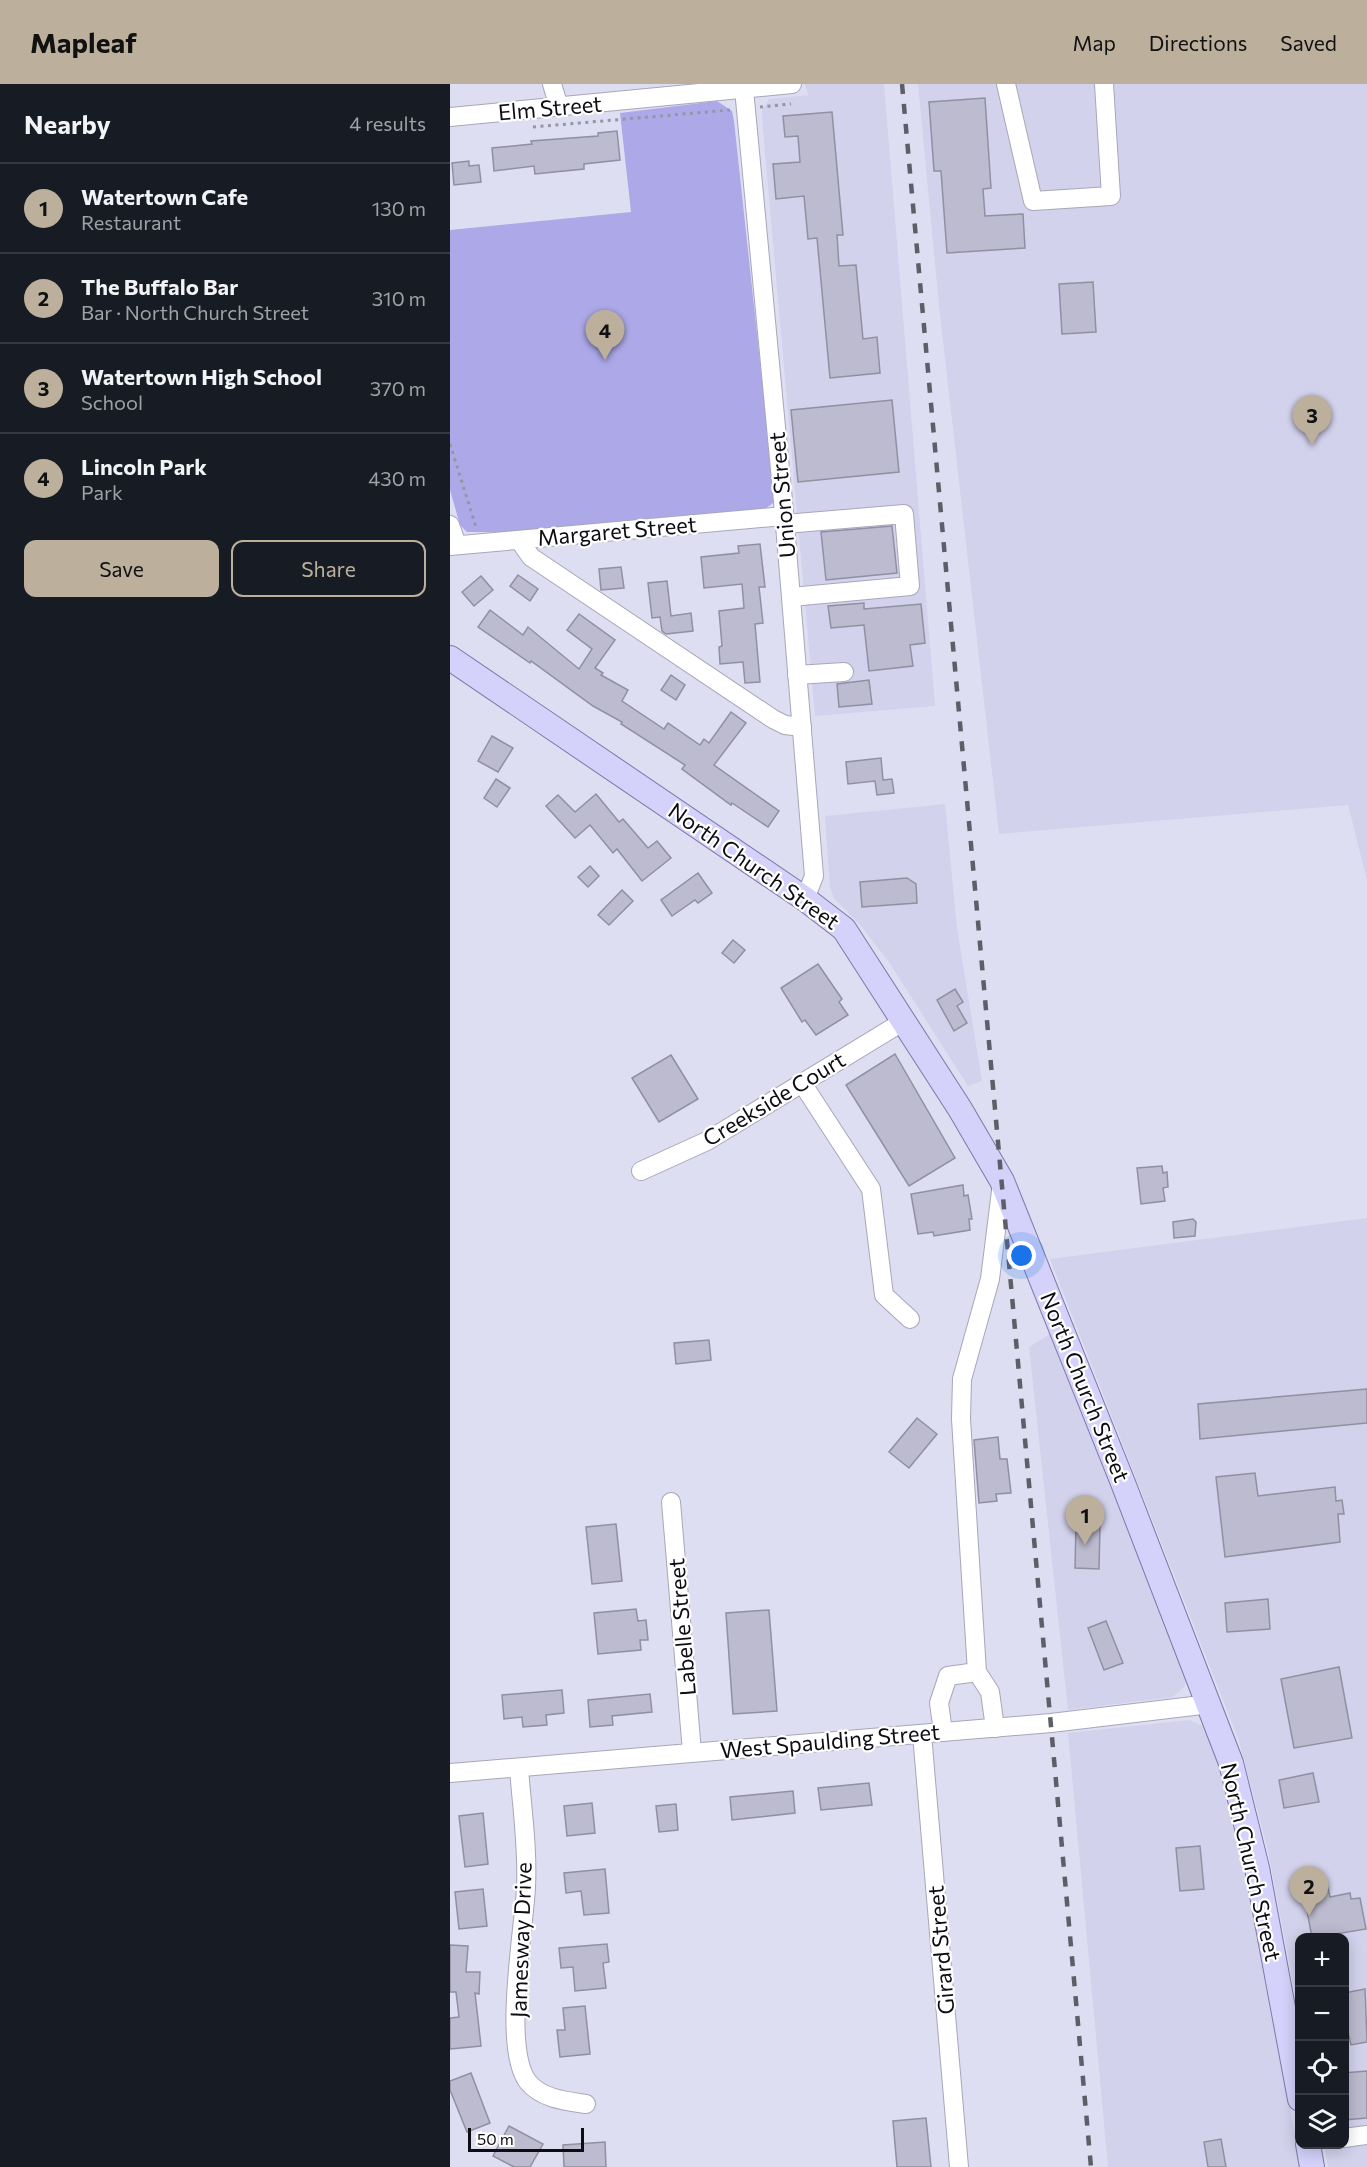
<!DOCTYPE html>
<html lang="en">
<head>
<meta charset="utf-8">
<style>
	:root { --surface:#171b24; --page:#242831; --text:#f1f3f6; --muted:#9ea1a6; --line:#363941; --accent:#bcb09d }
	body { margin:0; font-family:Commissioner,sans-serif; background:var(--page); color:var(--text) }
	.controls { position:absolute; right:18px; bottom:18px; display:grid; overflow:hidden; border-radius:12px; box-shadow:0 3px 15px #0003 }
	.controls button { width:54px; height:54px; display:grid; place-items:center; padding:0; border:0; border-bottom:2px solid var(--line); background:var(--surface); color:var(--text); font:30px sans-serif }
	.scale { position:absolute; left:18px; bottom:15px; width:116px; box-sizing:border-box; padding-left:6px; border:3px solid #0c0c12; border-top:0; font-size:16px; line-height:21px; white-space:nowrap; color:#0c0c12; -webkit-text-stroke:4px #fff; paint-order:stroke }
	.you { position:absolute; left:572px; top:1172px; width:21px; height:21px; margin:-15px; border:4px solid #fff; border-radius:50%; background:#1a73e8; box-shadow:0 0 0 9px #1a73e833 }
	.badge { display:grid; place-items:center; width:39px; height:39px; border-radius:50%; background:var(--accent); color:#111; font-size:20px; font-weight:700 }
	.pin { position:absolute; translate:-50% -50px; filter:drop-shadow(0 2px 3px #0008) }
	.pin::after { content:''; position:absolute; top:32px; width:21px; height:18px; background:inherit; clip-path:polygon(0 0,100% 0,50% 100%) }
	.list { margin:0; padding:0; list-style:none }
	h2 { display:flex; justify-content:space-between; align-items:center; height:78px; margin:0; padding:0 24px; font-size:26px }
	h2 small { font-size:20px; font-weight:400; color:var(--muted) }
	.list li { display:grid; grid-template-columns:39px 1fr auto; gap:18px; align-items:center; box-sizing:border-box; height:90px; padding:0 24px; border-top:2px solid var(--line) }
	.list b { display:block; font-size:22px; white-space:nowrap }
	.list p { margin:0; font-size:20px; white-space:nowrap; color:var(--muted) }
	.list em { font-size:20px; font-style:normal; color:var(--muted) }
	.actions { display:flex; gap:12px; padding:18px 24px }
	.actions a { flex:1; padding:14px 0; border:2px solid var(--accent); border-radius:12px; text-align:center; font-size:21px; color:var(--accent) }
	.actions .main { background:var(--accent); color:#111 }
	.icon { flex:none; width:33px; height:33px; fill:none; stroke:currentColor; stroke-width:2; stroke-linecap:round; stroke-linejoin:round }
	.map { position:relative; flex:none; width:917px; height:2083px; overflow:hidden }
	header { display:flex; align-items:center; gap:36px; box-sizing:border-box; height:84px; padding:0 30px; background:var(--accent); color:#111 }
	header strong { font-size:28px }
	nav { display:flex; gap:33px; margin-inline-start:auto; font-size:21px }
	main { display:flex }
	aside { flex:1; background:var(--surface) }
	.map>svg:first-child { display:block }
	.built { fill:#d3d2ed }
	.green { fill:#ada9e9 }
	.building { fill:#bcbbcf; stroke:#9090a2; stroke-width:1.5 }
	.lines { fill:none; stroke-linecap:round; stroke-linejoin:round }
	.minor-casing { stroke:#a7a7ba; stroke-width:20 }
	.major-casing { stroke:#7b79a6; stroke-width:26 }
	.path { stroke:#9595a4; stroke-width:3; stroke-dasharray:3 4.5; stroke-linecap:butt }
	.minor { stroke:#fff; stroke-width:18 }
	.major { stroke:#d4d1fa; stroke-width:24 }
	.rail { stroke:#5e5e69; stroke-width:4.5; stroke-dasharray:10 10; stroke-linecap:butt }
	.labels { text-anchor:middle; stroke-width:4.5; stroke-linejoin:round; paint-order:stroke }
	.street-label { font-size:22px; fill:#0c0c12; stroke:#fff }
</style>
</head>
<body>
<header>
<strong>Mapleaf</strong>
<nav><a>Map</a><a>Directions</a><a>Saved</a></nav>
</header>
<main>
<aside>
<h2>Nearby<small>4 results</small></h2>
<ul class="list">
<li><span class="badge">1</span><div><b>Watertown Cafe</b><p>Restaurant</p></div><em>130 m</em></li>
<li><span class="badge">2</span><div><b>The Buffalo Bar</b><p>Bar · North Church Street</p></div><em>310 m</em></li>
<li><span class="badge">3</span><div><b>Watertown High School</b><p>School</p></div><em>370 m</em></li>
<li><span class="badge">4</span><div><b>Lincoln Park</b><p>Park</p></div><em>430 m</em></li>
</ul>
<div class="actions"><a class="main">Save</a><a>Share</a></div>
</aside>
<div class="map">
<svg width="917" height="2083" viewBox="0 0 917 2083">
	<rect width="100%" height="100%" fill="#dedef2"/>
	<!-- built -->
	<g class="built">
		<path d="M355,0H434L485,622L365,632L312,35V26L319,15L358,11Z"/>
		<path d="M468,0H917V796L898,721L549,750L489,222Z"/>
		<path d="M495,720L507,844L532,997L518,1002L439,878L411,842L384,814L380,804L375,732Z"/>
		<path d="M917,1134V2083H878L874,2061L894,2060V1854H850L849,1931L818,1767L789,1657L600,1175Z"/>
		<path d="M602,1249L736,1593L735,1602L723,1613L618,1626L579,1263Z"/>
		<path d="M740,1636L757,1644L779,1716L794,1776L851,2083H658L618,1649Z"/>
	</g>
	<!-- green -->
	<path class="green" d="M267,17L282,27L284,37L324,407L323,419L315,425L52,448H17L10,441L0,406V146L181,128L170,29Z"/>
	<!-- building -->
	<g class="building">
		<path d="M535,14L541,104L533,105L535,132L573,130L575,164L497,169L491,87H484L479,18Z"/>
		<path d="M382,28L393,151H387L389,182L406,181L413,255L427,253L430,289L380,294L367,154L358,155L354,112L326,115L323,80L350,78L348,52L335,53L333,32Z"/>
		<path d="M167,47L170,76L134,80V85L85,90L84,82L44,87L42,64L82,60L81,57L148,52V49Z"/>
		<path d="M19,77V82L29,81L31,98L4,101L2,79Z"/>
		<path d="M643,198L646,248L612,250L609,200Z"/>
		<path d="M442,316L449,388L348,398L341,326Z"/>
		<path d="M442,442L447,489L376,496L371,448Z"/>
		<path d="M310,460L315,503H309L313,539L305,540L310,598L295,599L293,578L270,580L269,563L272,562L269,527L294,524L292,500L254,504L251,473L289,469L288,462Z"/>
		<path d="M171,483L174,504L151,506L149,485Z"/>
		<path d="M68,491L88,505L80,517L60,502Z"/>
		<path d="M31,492L43,506L24,522L12,508Z"/>
		<path d="M217,497L221,532L241,529L243,547L216,550L212,547L210,533L202,534L198,499Z"/>
		<path d="M414,519V525L471,520L475,559L460,561L463,582L419,587L414,541L381,544L378,522Z"/>
		<path d="M40,526L73,551L78,543L129,585L142,565L117,546L129,530L165,556L145,584L153,589L151,591L178,606L172,617L214,645L218,639L250,661L254,655L259,659L281,628L296,639L264,681L329,727L318,743L282,719L281,721L232,685L235,681L171,640L172,638L143,622L81,577L80,579L28,543Z"/>
		<path d="M221,591L235,601L226,616L211,606Z"/>
		<path d="M419,596L422,620L389,623L387,600Z"/>
		<path d="M42,652L63,664L48,688L28,677Z"/>
		<path d="M431,674L433,696L442,695L444,709L427,711L425,697L398,700L396,678Z"/>
		<path d="M46,695L60,704L47,723L34,714Z"/>
		<path d="M146,710L169,738L173,735L198,764L207,757L221,774L192,797L167,765L163,769L140,741L125,754L96,722L108,711L125,728Z"/>
		<path d="M140,782L149,792L138,803L128,793Z"/>
		<path d="M248,789L262,809L248,819L245,816L222,832L211,816Z"/>
		<path d="M457,794L466,800L467,819L412,823L410,798Z"/>
		<path d="M172,806L183,817L159,841L148,831Z"/>
		<path d="M283,856L295,866L284,879L272,869Z"/>
		<path d="M368,880L392,915L389,918L398,931L366,951L355,936L352,938L331,904Z"/>
		<path d="M505,905L513,918L507,922L517,939L504,947L487,916Z"/>
		<path d="M445,970L505,1074L459,1102L396,1001Z"/>
		<path d="M221,971L248,1015L209,1038L182,994Z"/>
		<path d="M712,1082L713,1089L717,1088L718,1103L713,1104L715,1117L691,1120L687,1084Z"/>
		<path d="M513,1101L514,1112L518,1111L522,1135H519L520,1146L484,1152L483,1148L468,1150L461,1110Z"/>
		<path d="M743,1135L746,1138L745,1152L724,1154L723,1138Z"/>
		<path d="M259,1256L261,1276L226,1280L224,1259Z"/>
		<path d="M917,1305V1339L750,1355L748,1320Z"/>
		<path d="M467,1334L487,1350L459,1384L439,1368Z"/>
		<path d="M548,1353L550,1375H557L561,1409L546,1410L547,1417L529,1419L524,1356Z"/>
		<path d="M805,1389L808,1412L885,1403L886,1417L892,1416L894,1430H888L890,1458L775,1473L766,1393Z"/>
		<path d="M166,1440L172,1497L142,1500L136,1443Z"/>
		<path d="M626,1441H650L649,1485L625,1484Z"/>
		<path d="M818,1515L820,1545L777,1548L775,1519Z"/>
		<path d="M186,1525L188,1537L196,1536L198,1556H190L191,1566L148,1570L144,1529Z"/>
		<path d="M319,1526L327,1627L283,1630L276,1529Z"/>
		<path d="M656,1537L673,1579L654,1586L638,1544Z"/>
		<path d="M889,1583L902,1654L844,1664L831,1595Z"/>
		<path d="M112,1606L114,1629L96,1631L97,1641L73,1643L72,1633L54,1635L52,1611Z"/>
		<path d="M200,1610L202,1628L162,1632L163,1641L140,1643L138,1616Z"/>
		<path d="M863,1689L869,1718L834,1724L829,1696Z"/>
		<path d="M419,1699L422,1721L371,1726L368,1704Z"/>
		<path d="M343,1707L345,1729L282,1736L280,1713Z"/>
		<path d="M142,1719L145,1749L117,1752L114,1722Z"/>
		<path d="M226,1720L228,1746L209,1748L206,1722Z"/>
		<path d="M33,1729L38,1780L15,1783L9,1732Z"/>
		<path d="M750,1762L754,1805L730,1807L726,1764Z"/>
		<path d="M155,1785L159,1829L134,1831L131,1807L116,1809L114,1789Z"/>
		<path d="M877,1800L880,1813L900,1809L901,1815L910,1814L916,1845L862,1854L853,1805Z"/>
		<path d="M33,1805L37,1842L9,1845L5,1808Z"/>
		<path d="M157,1860L159,1878L153,1879L156,1904L125,1907L123,1883L111,1884L109,1864Z"/>
		<path d="M0,1861L18,1862L16,1888H30L29,1910L25,1909L31,1962L0,1965V1934L9,1933L6,1908H0Z"/>
		<path d="M915,1905L917,1958L901,1961L894,1929V1909Z"/>
		<path d="M135,1922L140,1970L110,1973L107,1946H115L113,1924Z"/>
		<path d="M917,1987V2034L894,2036V1989Z"/>
		<path d="M21,1989L40,2039L17,2048L0,2006V1997Z"/>
		<path d="M476,2034L481,2083H447L443,2037Z"/>
		<path d="M59,2042L93,2060L80,2083H64L43,2072Z"/>
		<path d="M771,2055L776,2083H758L754,2058Z"/>
		<path d="M155,2058L156,2083H114L113,2061Z"/>
	</g>
	<g class="lines">
		<!-- minor casing -->
		<g class="minor-casing">
			<g id="minor">
				<path d="M102,0L109,23"/>
				<path d="M556,0L583,117L661,112L654,0"/>
				<path d="M294,5L333,417L364,792L355,815"/>
				<path d="M0,33L342,0"/>
				<path d="M335,440L454,430L460,502L341,513"/>
				<path d="M0,441L7,461"/>
				<path d="M69,456L81,473L323,635L335,641L352,643"/>
				<path d="M0,462L334,432"/>
				<path d="M347,591L394,588"/>
				<path d="M352,999L421,1105L434,1211L460,1235"/>
				<path d="M191,1087L257,1057L454,937"/>
				<path d="M221,1418L242,1668"/>
				<path d="M545,1644L540,1608L527,1588L511,1335L512,1295L540,1195L552,1099"/>
				<path d="M493,1648L489,1619L498,1592L527,1588"/>
				<path d="M472,1650L509,2083"/>
				<path d="M69,1685C72,1724 78,1765 76,1803C74,1846 52,1964 78,1998C92,2015 116,2017 136,2020"/>
				<path d="M0,1689L601,1639L760,1620"/>
				<path d="M894,2054L917,2051"/>
			</g>
		</g>
		<!-- major casing -->
		<g class="major-casing">
			<g id="major">
				<path d="M0,574L355,815L394,845L510,1025L552,1097L673,1399L781,1679L807,1784L850,2015"/>
				<path d="M858,2060L862,2083"/>
			</g>
		</g>
		<!-- path -->
		<g class="path">
			<path d="M310,23L341,20"/>
			<path d="M83,43L280,26"/>
			<path d="M0,360L26,443"/>
		</g>
		<!-- minor -->
		<use href="#minor" class="minor"/>
		<!-- major -->
		<use href="#major" class="major"/>
		<!-- rail -->
		<path class="rail" d="M452,0L641,2083"/>
	</g>
	<g class="labels">
		<!-- street labels -->
		<g class="street-label">
			<text transform="translate(100 24) rotate(-5)" y="8">Elm Street</text>
			<text transform="translate(332 411) rotate(-95)" y="8">Union Street</text>
			<text transform="translate(167 447) rotate(-5)" y="8">Margaret Street</text>
			<text transform="translate(304 782) rotate(35)" y="8">North Church Street</text>
			<text transform="translate(324 1015) rotate(-31)" y="8">Creekside Court</text>
			<text transform="translate(635 1303) rotate(68)" y="8">North Church Street</text>
			<text transform="translate(232 1543) rotate(-95)" y="8">Labelle Street</text>
			<text transform="translate(380 1657) rotate(-5)" y="8">West Spaulding Street</text>
			<text transform="translate(801 1778) rotate(77)" y="8">North Church Street</text>
			<text transform="translate(71 1856) rotate(-88)" y="8">Jamesway Drive</text>
			<text transform="translate(491 1866) rotate(-95)" y="8">Girard Street</text>
		</g>
	</g>
</svg>
<div class="controls">
<button>+</button>
<button>−</button>
<button><svg class="icon" aria-label="locate" viewBox="0 0 24 24"><circle cx="12" cy="12" r="6"/><path d="M12 2v4M12 18v4M2 12h4M18 12h4"/></svg></button>
<button><svg class="icon" aria-label="layers" viewBox="0 0 24 24"><path d="M12 4l9 5-9 5-9-5zM3 14l9 5 9-5"/></svg></button>
</div>
<div class="scale">50 m</div>
<div class="you"></div>
<div class="pin badge" style="left:635px;top:1461px">1</div>
<div class="pin badge" style="left:859px;top:1832px">2</div>
<div class="pin badge" style="left:862px;top:361px">3</div>
<div class="pin badge" style="left:155px;top:276px">4</div>
</div>
</main>
</body>
</html>
